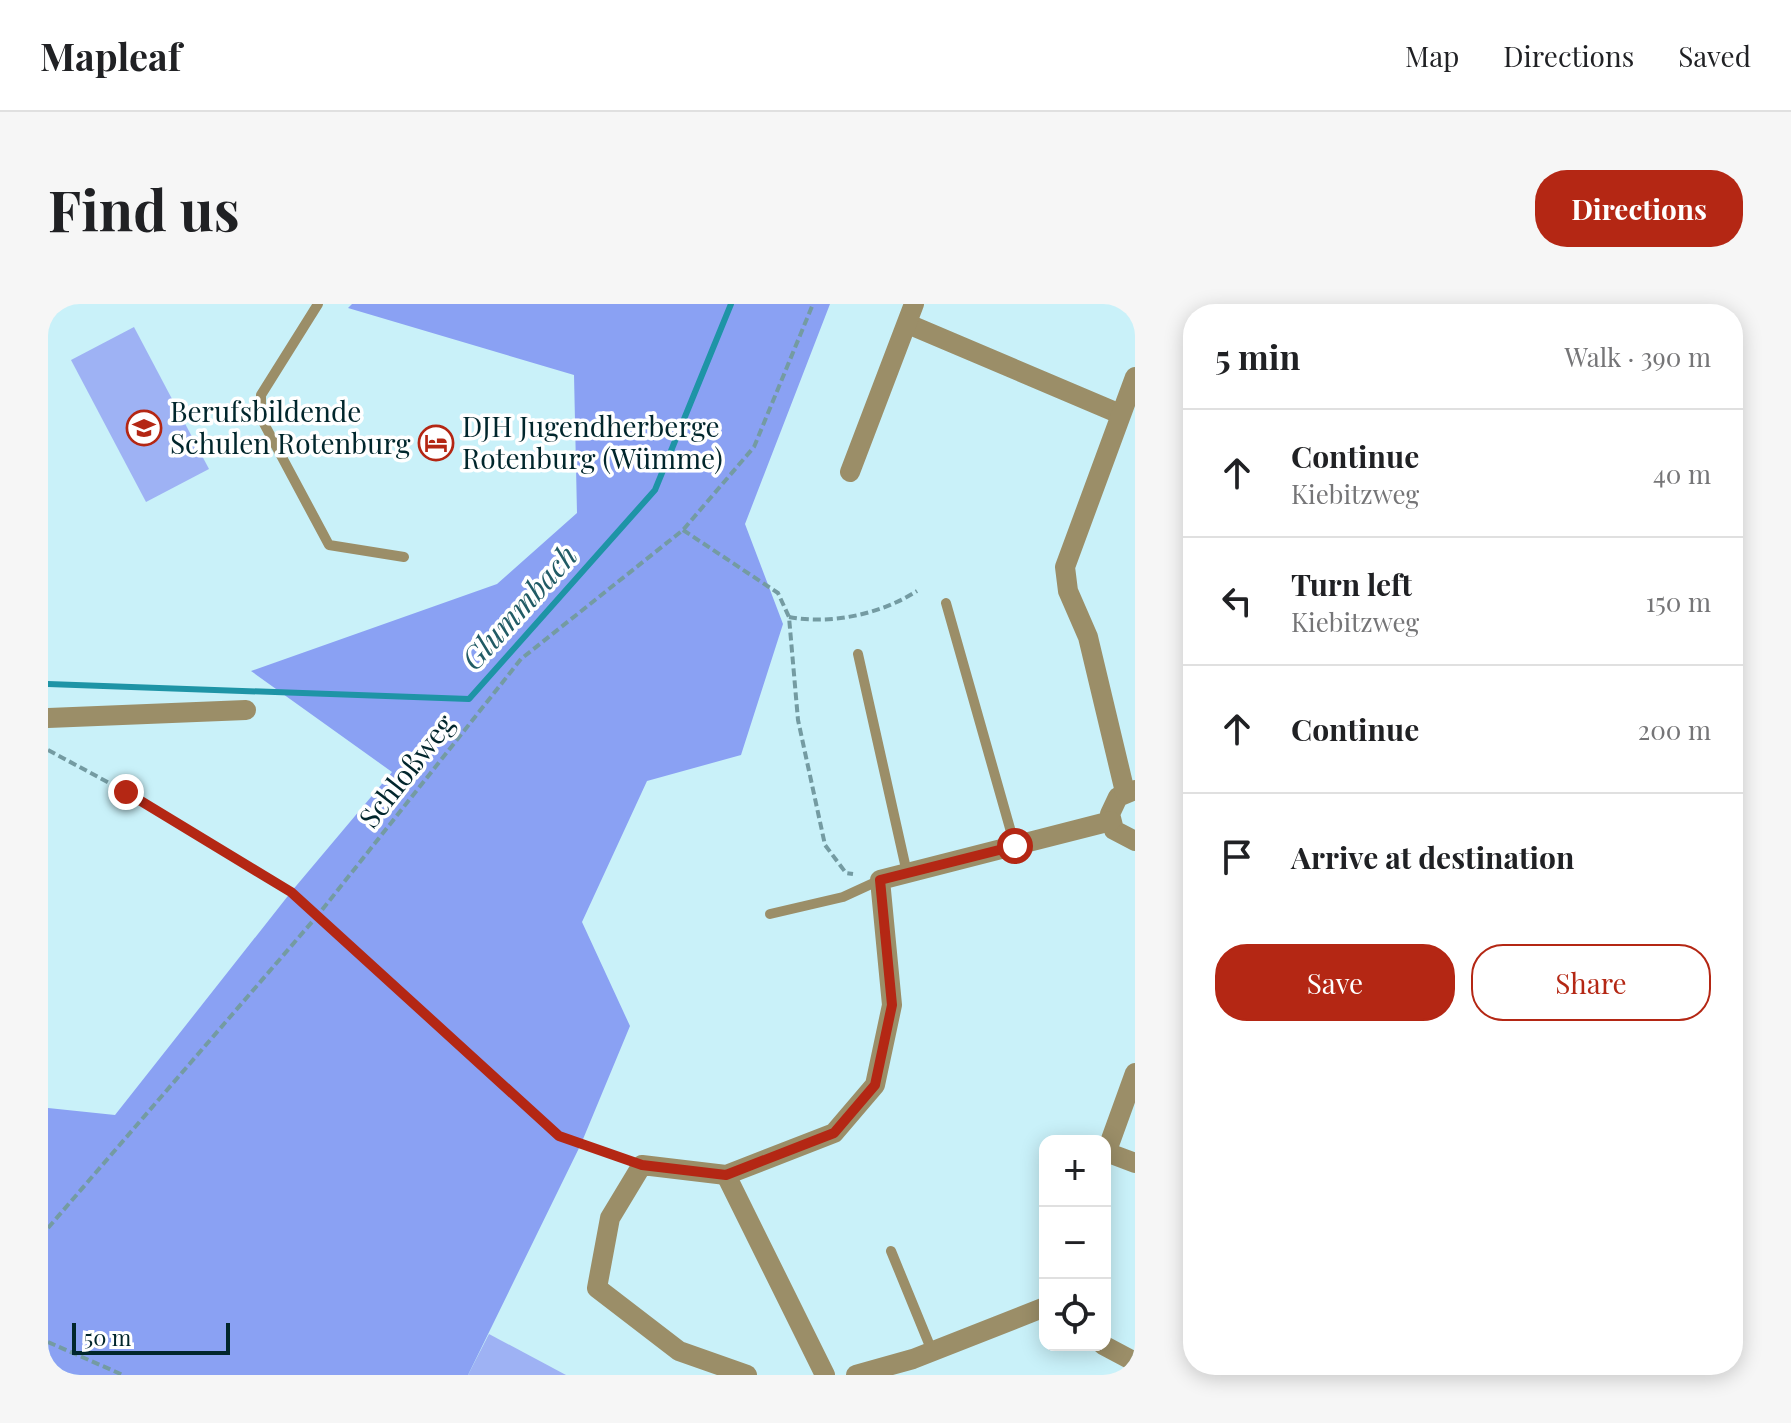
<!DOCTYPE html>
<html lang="en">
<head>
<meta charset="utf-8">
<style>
	:root { --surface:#fff; --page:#f6f6f6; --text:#202124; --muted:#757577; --line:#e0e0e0; --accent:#b42714 }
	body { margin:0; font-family:"Playfair Display",serif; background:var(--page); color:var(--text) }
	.controls { position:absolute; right:24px; bottom:24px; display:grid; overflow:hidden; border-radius:16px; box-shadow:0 4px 20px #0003 }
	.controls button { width:72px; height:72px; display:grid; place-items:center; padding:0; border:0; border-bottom:2px solid var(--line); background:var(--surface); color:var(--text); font:40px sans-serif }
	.scale { position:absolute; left:24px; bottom:20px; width:158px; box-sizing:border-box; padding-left:8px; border:4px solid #01262c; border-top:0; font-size:22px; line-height:28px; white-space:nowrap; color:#01262c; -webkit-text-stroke:6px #fff; paint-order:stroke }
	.stop { position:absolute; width:24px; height:24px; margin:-18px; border:6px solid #b42714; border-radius:50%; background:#fff }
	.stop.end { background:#b42714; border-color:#fff; box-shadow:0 2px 8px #0008 }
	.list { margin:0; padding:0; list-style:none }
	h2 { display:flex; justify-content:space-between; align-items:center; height:104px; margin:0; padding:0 32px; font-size:34px }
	h2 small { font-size:26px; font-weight:400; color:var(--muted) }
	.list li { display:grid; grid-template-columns:52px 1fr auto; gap:24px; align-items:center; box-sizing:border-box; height:128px; padding:0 32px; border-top:2px solid var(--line) }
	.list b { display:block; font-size:30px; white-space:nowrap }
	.list p { margin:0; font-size:26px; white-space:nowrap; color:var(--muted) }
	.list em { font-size:26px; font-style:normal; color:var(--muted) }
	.actions { display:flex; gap:16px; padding:24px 32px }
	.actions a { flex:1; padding:18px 0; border:2px solid var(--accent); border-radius:32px; text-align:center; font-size:28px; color:var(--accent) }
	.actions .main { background:var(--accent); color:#fff }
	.icon { flex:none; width:44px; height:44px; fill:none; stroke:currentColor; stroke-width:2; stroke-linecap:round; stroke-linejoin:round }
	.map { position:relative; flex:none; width:1087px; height:1071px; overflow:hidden; border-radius:32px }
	header { display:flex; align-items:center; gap:48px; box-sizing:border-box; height:112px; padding:0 40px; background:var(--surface); border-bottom:2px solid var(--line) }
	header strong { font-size:38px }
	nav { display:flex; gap:44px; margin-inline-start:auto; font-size:28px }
	.intro { display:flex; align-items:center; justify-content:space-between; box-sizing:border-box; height:192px; padding:0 48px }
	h1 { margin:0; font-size:56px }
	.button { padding:20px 36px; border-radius:32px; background:var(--accent); color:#fff; font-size:28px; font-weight:700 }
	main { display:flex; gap:48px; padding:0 48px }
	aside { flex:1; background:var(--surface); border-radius:32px; box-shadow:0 4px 20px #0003 }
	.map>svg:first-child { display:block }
	.green { fill:#9eb2f4 }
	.forest { fill:#8aa1f3 }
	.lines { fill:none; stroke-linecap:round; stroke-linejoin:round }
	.stream { stroke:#1e94a6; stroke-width:6 }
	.path { stroke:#749ba2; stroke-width:4; stroke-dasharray:8 4; stroke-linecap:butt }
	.lane { stroke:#9b8e68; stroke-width:10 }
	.street { stroke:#9b8e68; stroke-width:20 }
	.route { stroke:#b42714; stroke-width:10 }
	.labels { text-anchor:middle; stroke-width:7; stroke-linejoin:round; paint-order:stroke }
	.poi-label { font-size:28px; fill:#01262c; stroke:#fff; text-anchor:start }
	.street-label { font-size:28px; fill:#01262c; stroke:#fff }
	.water-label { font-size:30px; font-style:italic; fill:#215b65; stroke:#fff }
</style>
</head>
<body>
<header>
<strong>Mapleaf</strong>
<nav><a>Map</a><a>Directions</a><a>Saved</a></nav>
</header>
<div class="intro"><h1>Find us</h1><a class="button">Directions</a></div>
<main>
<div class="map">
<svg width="1087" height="1071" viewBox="0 0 1087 1071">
	<rect width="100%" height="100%" fill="#c9f1f9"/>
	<!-- green -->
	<g class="green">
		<path d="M86,23L161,165L98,198L23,56Z"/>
		<path d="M441,1030L518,1071H420Z"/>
	</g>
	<!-- forest -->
	<path class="forest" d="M304,0H782L697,220L735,320L693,451L599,477L534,618L582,722L533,840L420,1071H0V804L67,811L243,588L344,468L203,367L449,280L529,209L526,71L300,4Z"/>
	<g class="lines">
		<!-- stream -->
		<path class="stream" d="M0,380L421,395L607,186L683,0"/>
		<!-- path -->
		<g class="path">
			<path d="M635,226L730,289L741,313L750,416L777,541L798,569L805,570"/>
			<path d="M741,313C783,321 833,310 869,287"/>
			<path d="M0,446L78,488L243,588L511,832L576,855"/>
			<path d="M0,924L270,611L473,355L635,226L706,143L765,0"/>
			<path d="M0,1038L75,1071"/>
		</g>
		<!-- lane -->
		<g class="lane">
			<path d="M270,0L213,91V114L281,241L356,253"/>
			<path d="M898,299L967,542"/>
			<path d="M810,350L859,569"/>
			<path d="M722,610L795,593L832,576"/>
			<path d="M843,947L884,1047"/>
		</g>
		<!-- street -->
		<g class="street">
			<path d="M860,20L1072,110"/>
			<path d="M802,168L866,0"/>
			<path d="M0,414L198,406"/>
			<path d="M1087,486L1070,493L1062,510L1066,526L1087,537"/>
			<path d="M1077,488L1040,333L1020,287L1017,263L1087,73"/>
			<path d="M1058,848L1087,859"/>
			<path d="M1057,852L1087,769"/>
			<path d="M678,871L777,1071"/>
			<path d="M1055,1041L1087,1058"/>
			<path d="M699,1071L631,1047L549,984L562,914L594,861L678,871L786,829L827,781L844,701L832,576L1063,517"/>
			<path d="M808,1071L865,1055L997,1003"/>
		</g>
	</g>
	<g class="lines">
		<!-- route -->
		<path class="route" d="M78,488L243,588L511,832L594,861L678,871L786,829L827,781L844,701L832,576L967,542"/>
	</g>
	<!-- icons -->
	<defs>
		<g id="school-ring" transform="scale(1.8)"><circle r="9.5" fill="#fff" stroke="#b42714" stroke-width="1.5"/><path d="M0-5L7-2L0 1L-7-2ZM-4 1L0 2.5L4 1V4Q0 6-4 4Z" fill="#b42714"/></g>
		<g id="hotel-ring" transform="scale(1.8)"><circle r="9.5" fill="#fff" stroke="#b42714" stroke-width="1.5"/><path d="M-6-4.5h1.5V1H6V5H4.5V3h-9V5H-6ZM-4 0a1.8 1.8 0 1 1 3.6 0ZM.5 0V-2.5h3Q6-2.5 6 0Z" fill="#b42714"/></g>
	</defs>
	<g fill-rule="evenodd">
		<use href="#school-ring" x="96" y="124"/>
		<use href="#hotel-ring" x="388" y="139"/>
	</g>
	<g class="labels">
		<!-- poi labels -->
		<g class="poi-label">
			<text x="122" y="118">Berufsbildende<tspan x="122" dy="32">Schulen Rotenburg</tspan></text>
			<text x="414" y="133">DJH Jugendherberge<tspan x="414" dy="32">Rotenburg (Wümme)</tspan></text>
		</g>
		<!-- street labels -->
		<g class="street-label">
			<text transform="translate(359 467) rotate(-52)" y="10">Schloßweg</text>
		</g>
		<!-- water labels -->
		<g class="water-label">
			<text transform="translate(472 304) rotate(-48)" y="10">Glummbach</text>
		</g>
	</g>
</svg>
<div class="controls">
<button>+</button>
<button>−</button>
<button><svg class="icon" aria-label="locate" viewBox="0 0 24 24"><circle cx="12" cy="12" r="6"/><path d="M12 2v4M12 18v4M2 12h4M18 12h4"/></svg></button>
</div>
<div class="scale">50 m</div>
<div class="stop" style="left:967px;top:542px"></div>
<div class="stop end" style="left:78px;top:488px"></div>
</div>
<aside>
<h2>5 min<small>Walk · 390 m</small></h2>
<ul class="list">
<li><svg class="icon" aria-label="ahead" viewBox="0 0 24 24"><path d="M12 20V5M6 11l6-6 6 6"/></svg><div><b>Continue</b><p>Kiebitzweg</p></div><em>40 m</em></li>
<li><svg class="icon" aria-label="left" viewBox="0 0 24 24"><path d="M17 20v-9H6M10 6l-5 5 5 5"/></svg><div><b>Turn left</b><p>Kiebitzweg</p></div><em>150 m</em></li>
<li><svg class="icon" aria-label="ahead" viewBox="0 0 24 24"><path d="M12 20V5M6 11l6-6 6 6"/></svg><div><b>Continue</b></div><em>200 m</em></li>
<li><svg class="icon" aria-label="arrive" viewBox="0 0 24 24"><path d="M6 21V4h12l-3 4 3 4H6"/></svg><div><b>Arrive at destination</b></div></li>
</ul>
<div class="actions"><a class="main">Save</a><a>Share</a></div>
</aside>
</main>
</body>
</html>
